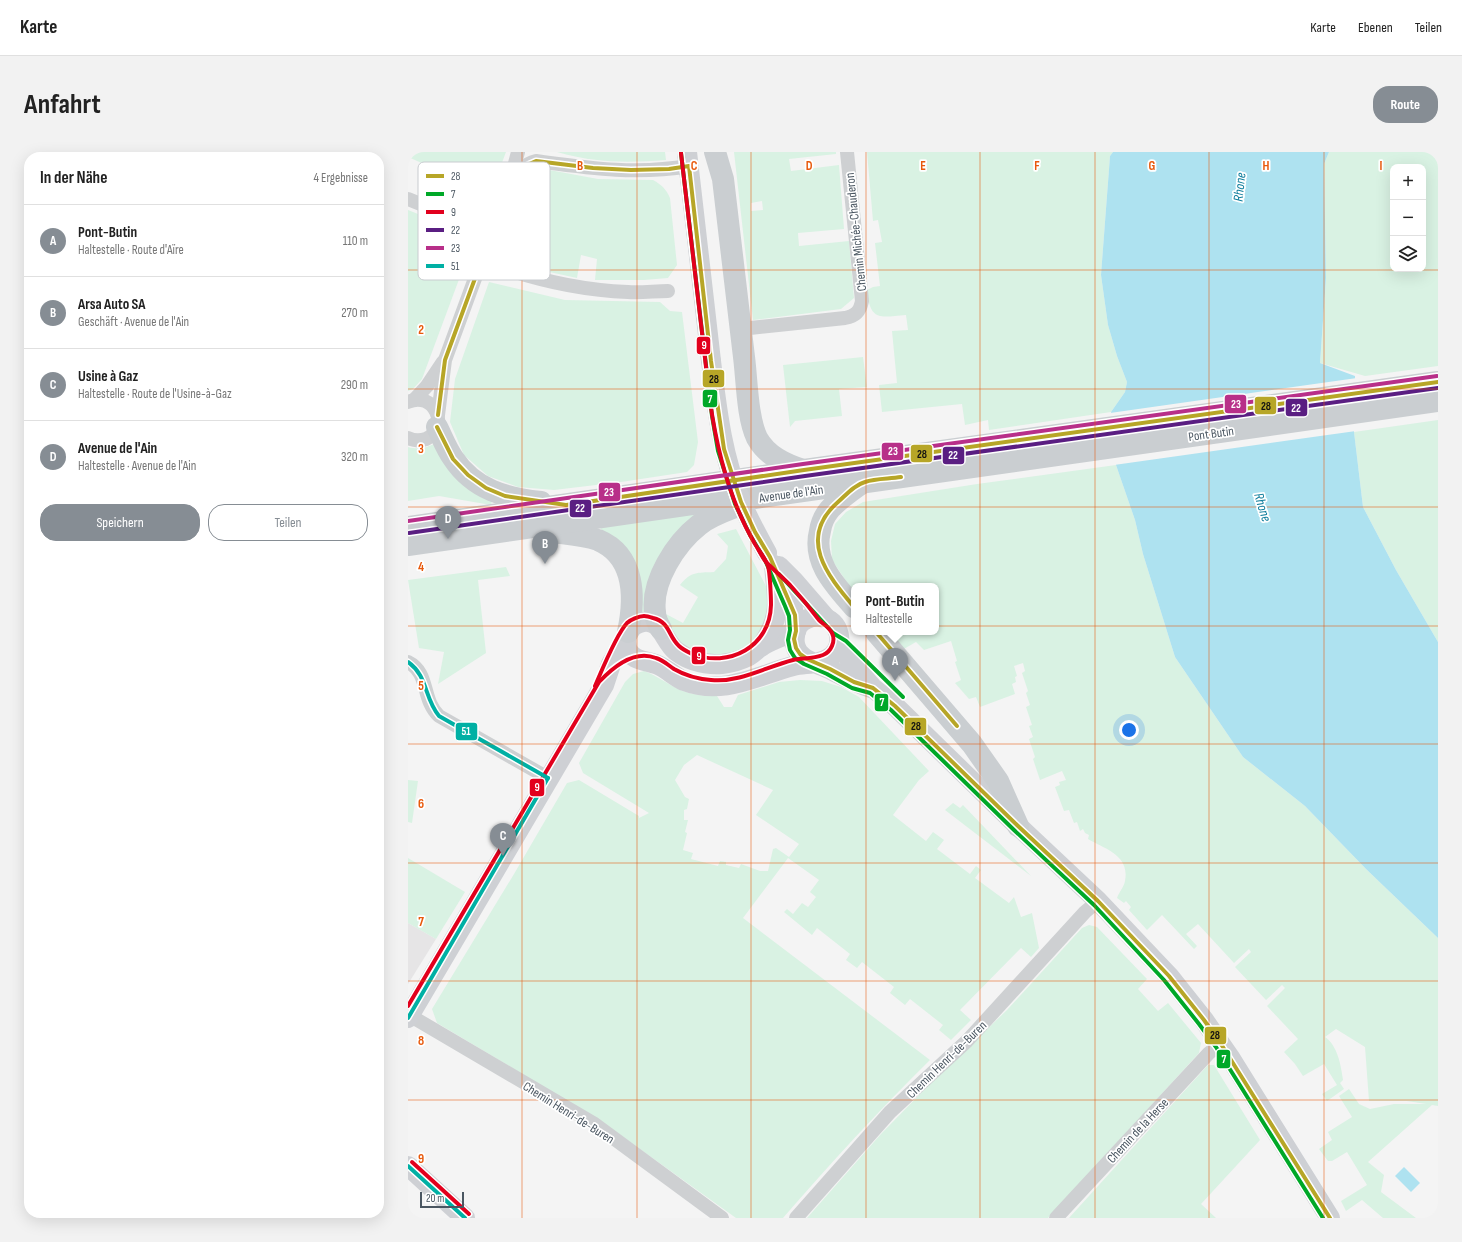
<!DOCTYPE html>
<html lang="de">
<head>
<meta charset="utf-8">
<style>
	:root { --surface:#fff; --page:#f2f2f2; --text:#222; --muted:#767676; --line:#e0e0e0; --accent:#868d94 }
	body { margin:0; font-family:"Sofia Sans Condensed",sans-serif; background:var(--page); color:var(--text) }
	.controls { position:absolute; right:12px; top:12px; display:grid; overflow:hidden; border-radius:8px; box-shadow:0 4px 16px #0002 }
	.controls button { width:36px; height:36px; display:grid; place-items:center; padding:0; border:0; border-bottom:1px solid var(--line); background:var(--surface); color:var(--text); font:20px sans-serif }
	.scale { position:absolute; left:12px; bottom:10px; width:44px; box-sizing:border-box; padding-left:4px; border:2px solid #4a5661; border-top:0; font-size:11px; line-height:14px; white-space:nowrap; color:#4a5661; -webkit-text-stroke:3px #fff; paint-order:stroke }
	.you { position:absolute; left:721px; top:578px; width:14px; height:14px; margin:-10px; border:3px solid #fff; border-radius:50%; background:#1a73e8; box-shadow:0 0 0 6px #1a73e833 }
	.badge { display:grid; place-items:center; width:26px; height:26px; border-radius:50%; background:var(--accent); color:#fff; font-size:13px; font-weight:700 }
	.pin { position:absolute; translate:-50% -33px; filter:drop-shadow(0 1px 2px #0008) }
	.pin::after { content:''; position:absolute; top:21px; width:14px; height:12px; background:inherit; clip-path:polygon(0 0,100% 0,50% 100%) }
	.popup { position:absolute; left:443px; top:431px; width:88px; height:52px; box-sizing:border-box; display:grid; place-content:center; border-radius:8px; background:var(--surface); filter:drop-shadow(0 1px 3px #0005); font-size:13px; white-space:nowrap; color:var(--muted) }
	.popup b { font-size:15px; color:var(--text) }
	.popup::after { content:''; position:absolute; left:50%; top:100%; margin-left:-8px; border:8px solid transparent; border-top-color:var(--surface) }
	.list { margin:0; padding:0; list-style:none }
	h2 { display:flex; justify-content:space-between; align-items:center; height:52px; margin:0; padding:0 16px; font-size:17px }
	h2 small { font-size:13px; font-weight:400; color:var(--muted) }
	.list li { display:grid; grid-template-columns:26px 1fr auto; gap:12px; align-items:center; box-sizing:border-box; height:72px; padding:0 16px; border-top:1px solid var(--line) }
	.list b { display:block; font-size:15px; white-space:nowrap }
	.list p { margin:0; font-size:13px; white-space:nowrap; color:var(--muted) }
	.list em { font-size:13px; font-style:normal; color:var(--muted) }
	.actions { display:flex; gap:8px; padding:12px 16px }
	.actions a { flex:1; padding:9px 0; border:1px solid var(--accent); border-radius:16px; text-align:center; font-size:14px; color:var(--accent) }
	.actions .main { background:var(--accent); color:#fff }
	.icon { flex:none; width:22px; height:22px; fill:none; stroke:currentColor; stroke-width:2; stroke-linecap:round; stroke-linejoin:round }
	.map { position:relative; flex:none; width:1030px; height:1066px; overflow:hidden; border-radius:16px }
	header { display:flex; align-items:center; gap:24px; box-sizing:border-box; height:56px; padding:0 20px; background:var(--surface); border-bottom:1px solid var(--line) }
	header strong { font-size:19px }
	nav { display:flex; gap:22px; margin-inline-start:auto; font-size:14px }
	.intro { display:flex; align-items:center; justify-content:space-between; box-sizing:border-box; height:96px; padding:0 24px }
	h1 { margin:0; font-size:28px }
	.button { padding:10px 18px; border-radius:16px; background:var(--accent); color:#fff; font-size:14px; font-weight:700 }
	main { display:flex; gap:24px; padding:0 24px }
	aside { flex:1; background:var(--surface); border-radius:16px; box-shadow:0 4px 16px #0002 }
	.map>svg:first-child { display:block }
	.education { fill:#e6e5e6 }
	.green { fill:#d9f2e3; fill-rule:evenodd }
	.water { fill:#aee2f0 }
	.pier { fill:#f4f4f4 }
	.lines { fill:none; stroke-linecap:round; stroke-linejoin:round }
	.street { stroke:#ced0d2; stroke-width:14 }
	.secondary { stroke:#ced0d4; stroke-width:20 }
	.primary { stroke:#caced1; stroke-width:22 }
	.secondary-bridge { stroke:#ced0d4; stroke-width:20 }
	.bus-1-casing { stroke:#fff; stroke-width:7 }
	.bus-2-casing { stroke:#fff; stroke-width:7 }
	.bus-3-casing { stroke:#fff; stroke-width:7 }
	.bus-4-casing { stroke:#fff; stroke-width:7 }
	.bus-5-casing { stroke:#fff; stroke-width:7 }
	.bus-6-casing { stroke:#fff; stroke-width:7 }
	.bus-1 { stroke:#b7a627; stroke-width:4 }
	.bus-2 { stroke:#00a828; stroke-width:4 }
	.bus-3 { stroke:#e2001d; stroke-width:4 }
	.bus-4 { stroke:#5a1e82; stroke-width:4 }
	.bus-5 { stroke:#b82f89; stroke-width:4 }
	.bus-6 { stroke:#00b0a4; stroke-width:4 }
	.grid { fill:none; stroke:#e8590c; stroke-width:1; stroke-opacity:0.55 }
	.labels { text-anchor:middle; stroke-width:3.5; stroke-linejoin:round; paint-order:stroke }
	.street-label { font-size:13px; fill:#4a5661; stroke:#fff }
	.water-label { font-size:14px; font-style:italic; fill:#0c7c9b; stroke:#fff }
	.key { fill:#fff; stroke:#c9ccd0; stroke-width:1 }
	.key-label { font-size:11px; fill:#4a5661 }
	.grid-label { font-size:13px; text-anchor:middle; font-weight:bold; fill:#e8590c; stroke:#fff; stroke-width:3.5; stroke-linejoin:round; paint-order:stroke }
	.line-badge { stroke:#fff; stroke-width:1.5 }
	.badge-label { font-size:11px; text-anchor:middle; font-weight:bold; fill:#fff }
	.pale-badge-label { font-size:11px; text-anchor:middle; font-weight:bold; fill:#111 }
</style>
</head>
<body>
<header>
<strong>Karte</strong>
<nav><a>Karte</a><a>Ebenen</a><a>Teilen</a></nav>
</header>
<div class="intro"><h1>Anfahrt</h1><a class="button">Route</a></div>
<main>
<aside>
<h2>In der Nähe<small>4 Ergebnisse</small></h2>
<ul class="list">
<li><span class="badge">A</span><div><b>Pont-Butin</b><p>Haltestelle · Route d'Aïre</p></div><em>110 m</em></li>
<li><span class="badge">B</span><div><b>Arsa Auto SA</b><p>Geschäft · Avenue de l'Ain</p></div><em>270 m</em></li>
<li><span class="badge">C</span><div><b>Usine à Gaz</b><p>Haltestelle · Route de l'Usine-à-Gaz</p></div><em>290 m</em></li>
<li><span class="badge">D</span><div><b>Avenue de l'Ain</b><p>Haltestelle · Avenue de l'Ain</p></div><em>320 m</em></li>
</ul>
<div class="actions"><a class="main">Speichern</a><a>Teilen</a></div>
</aside>
<div class="map">
<svg width="1030" height="1066" viewBox="0 0 1030 1066">
	<rect width="100%" height="100%" fill="#f4f4f4"/>
	<!-- education -->
	<path class="education" d="M0,771L28,787L0,832Z"/>
	<!-- green -->
	<g class="green">
		<path d="M0,0H98L78,53L72,51L74,46L77,47L80,40L0,5Z"/>
		<path d="M149,0H257L258,8C219,11 187,11 149,0Z"/>
		<path d="M326,0H428V2L381,7L383,19L431,13L436,77L390,81L391,94L441,89L446,146L433,157L345,168ZM354,49L355,58L343,59V51Z"/>
		<path d="M459,0H705L702,4L693,123L700,173L709,204L719,230L717,240L703,260L581,278L580,268L557,273L554,252L474,260L471,233L489,231L484,179L500,178L498,163C472,165 462,170 459,138L465,135L472,134L467,91L474,90L470,68L465,69Z"/>
		<path d="M921,0H1030V214L957,224L912,211L918,126L916,12ZM985,15H1015V117H985Z"/>
		<path d="M136,17L190,27L245,28C254,33 258,37 262,46L269,113L260,126L236,128H187L189,107L173,103L169,126L123,116L100,108L93,94L116,30C122,22 127,19 136,17Z"/>
		<path d="M0,58L15,64L13,67L66,87L14,227L5,237L0,239Z"/>
		<path d="M81,130L157,148L252,150L262,159L274,160L290,290L286,313L279,320L213,330L146,338L110,335L80,324L56,303L42,270L47,227Z"/>
		<path d="M455,205L459,235L431,237L434,264L387,269L382,275L375,213Z"/>
		<path d="M1030,268V490L988,418L955,355L946,280Z"/>
		<path d="M28,291L84,349L83,353L31,344L0,349V295C11,298 18,296 28,291Z"/>
		<path d="M708,313L727,368L735,402L767,505L835,605L897,654L958,717L1030,786V954L1024,953L960,1010L976,1023L973,1040L1008,1066H975L954,1048L938,1059L933,1049L959,1033L939,1000L924,1009H920L911,997L924,988L920,980L944,965L931,944L941,937L951,952L962,957L986,952H1018L999,949H961L957,895L928,877L917,885C930,894 933,914 935,928L932,931L936,937L919,949L914,942L929,933L916,912L895,924L887,912L876,900L890,887L859,854L877,836L874,833L858,848L827,815L843,800L841,797L826,811L790,772L778,782L789,794L786,797L754,763L739,778L721,758L723,755L718,749L716,751L709,746C711,740 716,735 717,729C722,703 697,697 680,687L681,683L677,681L675,677L672,679L669,670L666,671L661,658L656,659L647,635L652,633L651,630L658,628L654,619L632,628L625,607L627,605L621,587L625,585L621,574L624,573L618,555L622,553L618,541L620,539L614,521L617,519L615,511L606,514L609,524L607,525L608,530L604,532L607,542L572,555L568,545L561,547L547,531L553,528L547,510L549,509L543,489L516,498L508,490L494,498L479,480H528V434H446V441L424,408L423,389L427,372L438,360L455,350L569,332Z"/>
		<path d="M289,360L241,461L231,462L192,375Z"/>
		<path d="M328,377L359,436L360,466L342,494L325,503L304,505L287,499L272,491L258,476L256,461L275,471L290,445L272,433C283,419 289,421 306,420L318,407L320,394L309,382Z"/>
		<path d="M98,415L102,424L70,428L78,501L30,532L36,500L11,496L0,428Z"/>
		<path d="M236,519C250,524 262,534 275,539C286,543 297,544 309,544L316,555H324L330,543L371,530L392,528L414,529L433,535L451,545L521,619L511,628L485,663L518,689L525,680L536,688L529,697L562,722L568,714L573,718L567,726L601,751L606,745L613,765L624,761L631,796L623,805L613,796L552,858L563,868L543,888L531,878L535,873L502,847L497,853L482,841L486,835L454,810L449,816L438,808L442,802L409,776L404,783L376,760L379,757L385,762L394,751L400,755L408,745L402,740L411,728L380,706L335,766L522,908C470,959 423,1011 375,1066H328L193,969L29,871L24,857L106,722L159,631L171,628L231,664V666L241,661L175,621L171,611L217,530L225,522ZM289,603L365,638L348,663L391,692L381,705L368,696L365,697L360,719H352L333,712L331,716L318,713V710L312,709L310,714L283,707L285,701L275,698L279,681L277,680L280,668H276V658L279,657L281,647L277,645L267,628L276,613Z"/>
		<path d="M0,628L10,629L4,671L0,670Z"/>
		<path d="M545,651L552,656L555,653L623,724L537,658Z"/>
		<path d="M0,706L57,740L28,787L0,771Z"/>
		<path d="M681,773L689,775L739,827L730,837L750,859L760,851L793,891L791,901L640,1066H399L473,982L515,939L599,858L674,776Z"/>
		<path d="M800,913H806L852,988L793,1052L808,1066H661Z"/>
	</g>
	<!-- water -->
	<g class="water">
		<path d="M705,0H921L916,12L918,126L912,211L947,224L946,280L955,355L988,418L1030,490V786L958,717L897,654L835,605L767,505L735,402L727,368L708,313L703,260L717,240L719,230L709,204L700,173L693,123L702,4Z"/>
		<path d="M996,1015L1012,1031L1003,1040L987,1024Z"/>
	</g>
	<!-- pier -->
	<path class="pier" d="M949,226L948,279L706,313L702,261Z"/>
	<g class="lines">
		<!-- street -->
		<g class="street">
			<path d="M103,30C110,20 116,12 128,9C181,16 227,23 281,14"/>
			<path d="M0,47L84,81"/>
			<path d="M73,108C120,126 170,138 220,140C233,141 247,139 260,139"/>
			<path d="M333,177L437,166C447,164 452,160 454,149L439,0"/>
			<path d="M6,248L19,234L35,210"/>
			<path d="M0,250C26,238 43,276 18,287C12,289 6,289 0,286"/>
			<path d="M30,263L37,208L101,34L110,0"/>
			<path d="M0,510C22,521 13,547 31,564L140,626"/>
			<path d="M1,863L185,971L314,1066"/>
			<path d="M388,1066L482,960L559,889L677,760L690,749"/>
			<path d="M648,1066L801,901L813,892"/>
		</g>
		<!-- secondary -->
		<g class="secondary">
			<path d="M279,0L303,209"/>
			<path d="M371,414L386,429L418,466"/>
			<path d="M372,428L385,457L388,479"/>
			<path d="M388,479C376,484 364,488 354,494C349,497 346,501 341,504C333,508 324,511 314,512C298,513 281,509 268,499C256,490 254,467 235,470C229,471 223,475 220,481C218,485 218,491 219,496C224,510 239,508 250,513C259,517 267,525 276,529C315,544 348,524 385,514C396,511 410,513 421,506C438,495 433,467 412,465C403,464 395,468 390,474C387,480 386,486 387,492C390,509 410,511 423,518C437,525 448,531 463,536"/>
			<path d="M431,493L446,514L465,536L487,554L610,674L690,749L761,824L796,868L823,907L922,1066"/>
			<path d="M353,495C375,463 369,449 366,413"/>
			<path d="M0,866L196,533L203,512L218,486"/>
			<path d="M0,1014L57,1066"/>
		</g>
		<!-- primary -->
		<g class="primary">
			<path d="M307,0L315,27C322,87 329,146 336,205C339,228 339,265 349,286C359,304 377,312 395,318"/>
			<path d="M29,275C34,285 38,296 45,306C66,338 98,346 133,350"/>
			<path d="M0,375L396,318L1030,230"/>
			<path d="M144,380C160,382 176,383 190,388C228,404 227,447 220,480"/>
			<path d="M0,393L298,350L347,346L1030,249"/>
			<path d="M446,455C427,433 404,410 412,379C413,372 417,363 422,357C431,347 443,339 454,331"/>
			<path d="M253,477C250,472 247,466 247,460C243,429 268,391 291,373C302,364 317,359 330,354"/>
			<path d="M468,480L564,592L590,629L610,674"/>
		</g>
		<!-- secondary-bridge -->
		<path class="secondary-bridge" d="M303,209C309,257 314,304 333,349C340,367 350,384 359,401"/>
		<!-- bus-1 casing -->
		<g class="bus-1-casing">
			<g id="bus-1">
				<path d="M30,263L37,208L101,34L112,18L119,13L128,9L185,16L223,18L261,17L281,14L303,209L316,297L333,350L347,380L362,405L387,463L388,479L386,487L388,496L392,502L399,507L422,517L446,530L465,536L487,554L610,674L690,749L761,824L796,868L813,892L922,1066"/>
				<path d="M29,275L45,307L60,323L78,336L97,344L158,353L396,318L1030,230"/>
				<path d="M446,455C419,423 389,386 430,350C438,343 446,333 457,330C468,326 481,327 493,325"/>
				<path d="M468,480L549,574"/>
			</g>
		</g>
		<!-- bus-2 casing -->
		<g class="bus-2-casing">
			<g id="bus-2">
				<path d="M273,1L304,264L310,299L327,352L342,383L357,408L377,454L381,464L382,478L380,488L382,498L387,506L396,512L419,522L444,536L462,541L483,558L606,678L686,753L756,828L791,872L808,895L915,1066"/>
				<path d="M371,422L425,481L438,489L495,545"/>
			</g>
		</g>
		<!-- bus-3 casing -->
		<g class="bus-3-casing">
			<g id="bus-3">
				<path d="M187,534C194,518 208,483 219,471C222,468 231,464 236,464C239,464 242,465 245,466C262,470 260,484 271,494C274,497 280,500 284,502C321,516 362,495 363,453C363,445 362,421 360,414C358,408 354,403 351,398"/>
				<path d="M0,854L191,530C205,515 226,497 248,506C255,508 260,513 266,517C278,524 290,527 303,528C331,531 358,515 385,508C394,506 405,507 415,503C423,500 428,489 424,481C421,475 415,472 411,468C402,456 392,444 382,433C374,425 366,418 358,410C354,405 351,398 347,392C321,348 309,299 302,249L273,1"/>
				<path d="M4,1010L61,1062"/>
			</g>
		</g>
		<!-- bus-4 casing -->
		<g class="bus-4-casing">
			<path id="bus-4" d="M1,381L397,324L1030,236"/>
		</g>
		<!-- bus-5 casing -->
		<g class="bus-5-casing">
			<path id="bus-5" d="M0,369L395,312L1029,224"/>
		</g>
		<!-- bus-6 casing -->
		<g class="bus-6-casing">
			<g id="bus-6">
				<path d="M0,510C20,524 16,546 31,564L140,626"/>
				<path d="M0,866L140,626"/>
				<path d="M0,1014L57,1066"/>
			</g>
		</g>
		<!-- bus-1 -->
		<use href="#bus-1" class="bus-1"/>
		<!-- bus-2 -->
		<use href="#bus-2" class="bus-2"/>
		<!-- bus-3 -->
		<use href="#bus-3" class="bus-3"/>
		<!-- bus-4 -->
		<use href="#bus-4" class="bus-4"/>
		<!-- bus-5 -->
		<use href="#bus-5" class="bus-5"/>
		<!-- bus-6 -->
		<use href="#bus-6" class="bus-6"/>
	</g>
	<!-- grid -->
	<path class="grid" d="M114,0V1066M229,0V1066M343,0V1066M458,0V1066M572,0V1066M687,0V1066M801,0V1066M916,0V1066M0,118H1030M0,237H1030M0,355H1030M0,474H1030M0,592H1030M0,711H1030M0,829H1030M0,948H1030"/>
	<g class="labels">
		<!-- street labels -->
		<g class="street-label">
			<text transform="translate(447 80) rotate(-96)" y="5">Chemin Michée-Chauderon</text>
			<text transform="translate(803 281) rotate(-8)" y="5">Pont Butin</text>
			<text transform="translate(383 341) rotate(-8)" y="5">Avenue de l'Ain</text>
			<text transform="translate(538 907) rotate(-44)" y="5">Chemin Henri-de-Buren</text>
			<text transform="translate(161 960) rotate(32)" y="5">Chemin Henri-de-Buren</text>
			<text transform="translate(729 978) rotate(-47)" y="5">Chemin de la Herse</text>
		</g>
		<!-- water labels -->
		<g class="water-label">
			<text transform="translate(831 35) rotate(-84)" y="5">Rhone</text>
			<text transform="translate(855 355) rotate(73)" y="5">Rhone</text>
		</g>
	</g>
	<!-- legend -->
	<rect x="10" y="10" width="132" height="118" rx="6" class="key"/>
	<rect x="18" y="22" width="18" height="4" fill="#b7a627"/>
	<rect x="18" y="40" width="18" height="4" fill="#00a828"/>
	<rect x="18" y="58" width="18" height="4" fill="#e2001d"/>
	<rect x="18" y="76" width="18" height="4" fill="#5a1e82"/>
	<rect x="18" y="94" width="18" height="4" fill="#b82f89"/>
	<rect x="18" y="112" width="18" height="4" fill="#00b0a4"/>
	<g class="key-label">
		<text x="43" y="28">28</text>
		<text x="43" y="46">7</text>
		<text x="43" y="64">9</text>
		<text x="43" y="82">22</text>
		<text x="43" y="100">23</text>
		<text x="43" y="118">51</text>
	</g>
	<g class="grid-label">
		<text x="172" y="18">B</text>
		<text x="286" y="18">C</text>
		<text x="401" y="18">D</text>
		<text x="515" y="18">E</text>
		<text x="629" y="18">F</text>
		<text x="744" y="18">G</text>
		<text x="858" y="18">H</text>
		<text x="973" y="18">I</text>
		<text x="13" y="182">2</text>
		<text x="13" y="301">3</text>
		<text x="13" y="419">4</text>
		<text x="13" y="538">5</text>
		<text x="13" y="656">6</text>
		<text x="13" y="774">7</text>
		<text x="13" y="893">8</text>
		<text x="13" y="1011">9</text>
	</g>
	<g class="line-badge">
		<rect x="288" y="184" width="15" height="19" rx="4" fill="#e2001d"/>
		<rect x="294" y="217" width="23" height="19" rx="4" fill="#b7a627"/>
		<rect x="294" y="237" width="16" height="19" rx="4" fill="#00a828"/>
		<rect x="816" y="242" width="23" height="20" rx="4" fill="#b82f89"/>
		<rect x="846" y="244" width="23" height="19" rx="4" fill="#b7a627"/>
		<rect x="877" y="246" width="23" height="19" rx="4" fill="#5a1e82"/>
		<rect x="473" y="290" width="23" height="19" rx="4" fill="#b82f89"/>
		<rect x="502" y="292" width="23" height="19" rx="4" fill="#b7a627"/>
		<rect x="534" y="294" width="23" height="19" rx="4" fill="#5a1e82"/>
		<rect x="190" y="330" width="23" height="20" rx="4" fill="#b82f89"/>
		<rect x="161" y="347" width="23" height="19" rx="4" fill="#5a1e82"/>
		<rect x="283" y="494" width="15" height="19" rx="4" fill="#e2001d"/>
		<rect x="466" y="541" width="15" height="19" rx="4" fill="#00a828"/>
		<rect x="496" y="565" width="23" height="19" rx="4" fill="#b7a627"/>
		<rect x="47" y="570" width="23" height="19" rx="4" fill="#00b0a4"/>
		<rect x="121" y="626" width="16" height="19" rx="4" fill="#e2001d"/>
		<rect x="796" y="874" width="23" height="19" rx="4" fill="#b7a627"/>
		<rect x="808" y="897" width="15" height="20" rx="4" fill="#00a828"/>
	</g>
	<g class="badge-label">
		<text x="296" y="197">9</text>
		<text x="302" y="251">7</text>
		<text x="828" y="256">23</text>
		<text x="888" y="260">22</text>
		<text x="485" y="303">23</text>
		<text x="545" y="307">22</text>
		<text x="201" y="344">23</text>
		<text x="172" y="360">22</text>
		<text x="291" y="508">9</text>
		<text x="474" y="554">7</text>
		<text x="58" y="583">51</text>
		<text x="129" y="639">9</text>
		<text x="816" y="911">7</text>
	</g>
	<g class="pale-badge-label">
		<text x="306" y="231">28</text>
		<text x="858" y="258">28</text>
		<text x="514" y="306">28</text>
		<text x="508" y="578">28</text>
		<text x="807" y="887">28</text>
	</g>
</svg>
<div class="controls">
<button>+</button>
<button>−</button>
<button><svg class="icon" aria-label="layers" viewBox="0 0 24 24"><path d="M12 4l9 5-9 5-9-5zM3 14l9 5 9-5"/></svg></button>
</div>
<div class="scale">20 m</div>
<div class="you"></div>
<div class="pin badge" style="left:487px;top:529px">A</div>
<div class="popup"><b>Pont-Butin</b>Haltestelle</div>
<div class="pin badge" style="left:137px;top:412px">B</div>
<div class="pin badge" style="left:95px;top:704px">C</div>
<div class="pin badge" style="left:40px;top:387px">D</div>
</div>
</main>
</body>
</html>
